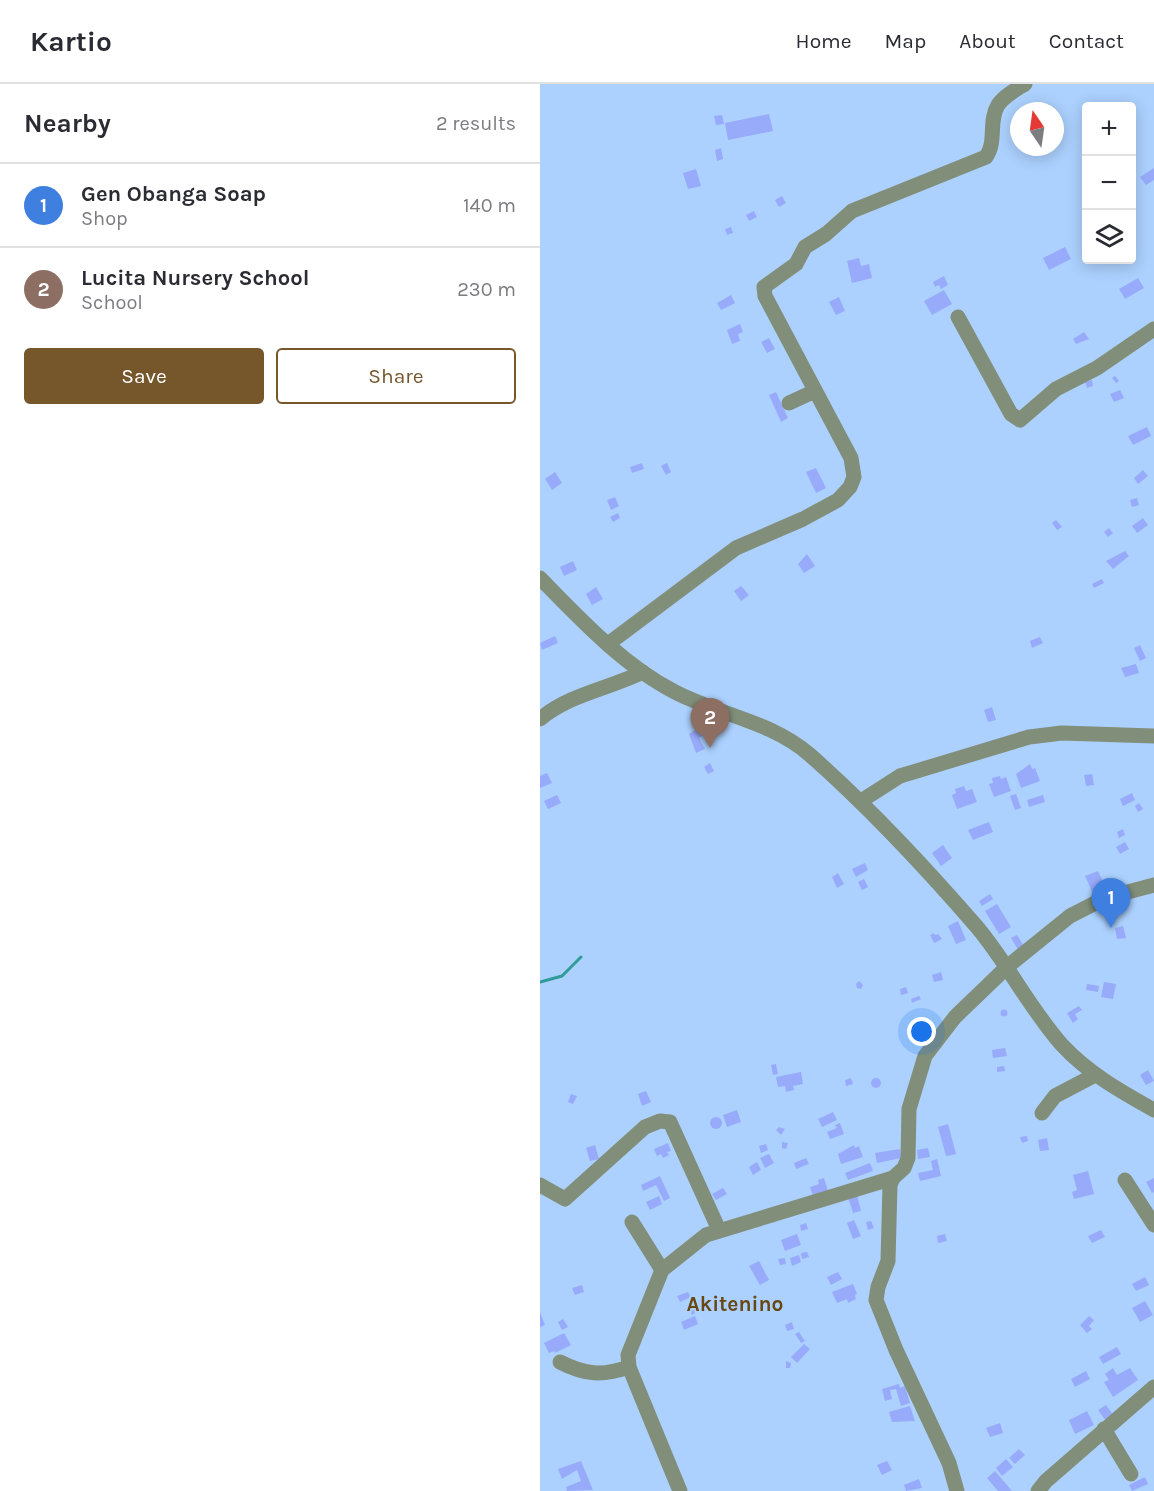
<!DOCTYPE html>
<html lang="en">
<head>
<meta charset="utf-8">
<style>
	:root { --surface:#fff; --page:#f7f7f7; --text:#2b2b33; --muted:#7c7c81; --line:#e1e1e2; --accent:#76572c }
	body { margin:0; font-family:Karla,sans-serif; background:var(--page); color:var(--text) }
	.controls { position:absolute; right:18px; top:18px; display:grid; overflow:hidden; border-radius:6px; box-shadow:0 3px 15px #0003 }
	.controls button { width:54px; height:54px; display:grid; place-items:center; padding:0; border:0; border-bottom:2px solid var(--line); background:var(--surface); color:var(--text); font:30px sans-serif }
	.compass { position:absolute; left:470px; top:18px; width:54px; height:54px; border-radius:50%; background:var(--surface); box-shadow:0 3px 15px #0003; rotate:347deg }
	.you { position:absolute; left:382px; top:948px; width:21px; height:21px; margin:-15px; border:4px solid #fff; border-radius:50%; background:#1a73e8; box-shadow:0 0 0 9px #1a73e833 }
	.badge { display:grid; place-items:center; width:39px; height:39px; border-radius:50%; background:var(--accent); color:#fff; font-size:20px; font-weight:700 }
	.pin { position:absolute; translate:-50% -50px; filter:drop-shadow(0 2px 3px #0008) }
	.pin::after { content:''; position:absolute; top:32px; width:21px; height:18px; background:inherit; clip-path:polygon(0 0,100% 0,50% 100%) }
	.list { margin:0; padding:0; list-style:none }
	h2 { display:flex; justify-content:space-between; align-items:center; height:78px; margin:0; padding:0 24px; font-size:26px }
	h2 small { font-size:20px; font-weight:400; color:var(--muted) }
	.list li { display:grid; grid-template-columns:39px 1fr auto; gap:18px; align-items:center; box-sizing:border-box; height:84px; padding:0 24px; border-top:2px solid var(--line) }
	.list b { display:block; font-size:22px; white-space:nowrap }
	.list p { margin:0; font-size:20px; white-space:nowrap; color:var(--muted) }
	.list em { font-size:20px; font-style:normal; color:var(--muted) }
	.actions { display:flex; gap:12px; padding:18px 24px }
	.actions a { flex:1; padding:14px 0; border:2px solid var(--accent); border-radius:6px; text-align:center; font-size:21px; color:var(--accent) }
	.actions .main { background:var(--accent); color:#fff }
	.icon { flex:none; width:33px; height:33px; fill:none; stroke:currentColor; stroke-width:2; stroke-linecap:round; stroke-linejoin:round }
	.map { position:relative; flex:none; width:614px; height:1407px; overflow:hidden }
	header { display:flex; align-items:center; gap:36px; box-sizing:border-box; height:84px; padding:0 30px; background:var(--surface); border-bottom:2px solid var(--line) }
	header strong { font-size:28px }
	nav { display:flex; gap:33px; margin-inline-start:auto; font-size:21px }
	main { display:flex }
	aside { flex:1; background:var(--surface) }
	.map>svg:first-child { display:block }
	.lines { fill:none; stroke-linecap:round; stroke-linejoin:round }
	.stream { stroke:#309b99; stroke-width:3 }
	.building { fill:#98abfb }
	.minor { stroke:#818e79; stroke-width:15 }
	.labels { text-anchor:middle; stroke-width:4.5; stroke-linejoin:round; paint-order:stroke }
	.quarter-label { font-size:21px; font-weight:bold; fill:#694713; stroke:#acd1fe }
</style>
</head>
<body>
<header>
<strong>Kartio</strong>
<nav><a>Home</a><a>Map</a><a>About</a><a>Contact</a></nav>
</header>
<main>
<aside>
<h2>Nearby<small>2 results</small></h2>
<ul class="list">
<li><span class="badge" style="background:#3f7fe0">1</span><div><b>Gen Obanga Soap</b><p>Shop</p></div><em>140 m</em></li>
<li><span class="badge" style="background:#8d6e63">2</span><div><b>Lucita Nursery School</b><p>School</p></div><em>230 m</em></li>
</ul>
<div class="actions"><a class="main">Save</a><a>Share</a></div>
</aside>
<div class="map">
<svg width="614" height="1407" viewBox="0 0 614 1407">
	<rect width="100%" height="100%" fill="#acd1fe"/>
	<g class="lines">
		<!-- stream -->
		<path class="stream" d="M0,898L22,892L41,873"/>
	</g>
	<!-- building -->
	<g class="building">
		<path d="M229,30L233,47L188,56L185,39Z"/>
		<path d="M182,31L184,40L176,41L174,32Z"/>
		<path d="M181,64L183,75L177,77L175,66Z"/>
		<path d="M614,84V96L606,101L600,93Z"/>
		<path d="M156,85L161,102L148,105L143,89Z"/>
		<path d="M242,112L246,119L239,123L235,116Z"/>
		<path d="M214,127L217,133L209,137L206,131Z"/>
		<path d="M191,143L193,149L187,151L185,145Z"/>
		<path d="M525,163L531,175L509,186L503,174Z"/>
		<path d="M319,174L321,182L329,180L332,194L312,199L307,177Z"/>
		<path d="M404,192L408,201L401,205L399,201L395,203L393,198Z"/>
		<path d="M598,194L604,204L585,215L579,205Z"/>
		<path d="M404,206L412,220L392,231L384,217Z"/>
		<path d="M191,211L195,219L181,226L177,219Z"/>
		<path d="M299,213L305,227L296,231L289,218Z"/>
		<path d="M200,240L203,248L198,250L200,257L192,260L187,246Z"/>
		<path d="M544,248L549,255L536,260L533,255Z"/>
		<path d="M229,254L235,265L227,269L221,258Z"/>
		<path d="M575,292L579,297L576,299L572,294Z"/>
		<path d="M552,296L553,302L547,304L545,298Z"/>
		<path d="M580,306L584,314L574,318L570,310Z"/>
		<path d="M236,308L248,334L241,338L229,311Z"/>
		<path d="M607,343L611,352L593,361L588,352Z"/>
		<path d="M102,379L104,385L92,389L90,383Z"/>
		<path d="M127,379L131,388L126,391L121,382Z"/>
		<path d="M276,384L286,404L276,409L266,388Z"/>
		<path d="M603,386L608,392L598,400L594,394Z"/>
		<path d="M15,388L22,399L12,406L5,395Z"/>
		<path d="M75,413L79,422L71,426L67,416Z"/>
		<path d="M597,414L599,421L592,423L590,416Z"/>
		<path d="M78,429L80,434L73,438L70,433Z"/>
		<path d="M603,434L608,441L597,449L592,442Z"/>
		<path d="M516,436L522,443L517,446L512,439Z"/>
		<path d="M569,444L573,449L568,453L564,448Z"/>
		<path d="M585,467L589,472L573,485L566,477Z"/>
		<path d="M267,470L275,482L264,489L258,480Z"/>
		<path d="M33,477L37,486L24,492L20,483Z"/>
		<path d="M562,495L564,499L554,504L552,500Z"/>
		<path d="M201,502L209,511L201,517L194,507Z"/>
		<path d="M56,503L63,515L52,521L46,510Z"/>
		<path d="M15,552L18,559L2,566L0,559Z"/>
		<path d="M500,553L503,559L492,564L490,557Z"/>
		<path d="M600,561L606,574L600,577L594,564Z"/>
		<path d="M596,580L599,589L585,593L581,584Z"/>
		<path d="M452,623L456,636L448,638L444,626Z"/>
		<path d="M165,639L171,647L159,654L165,665L156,669L149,650Z"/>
		<path d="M170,679L174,687L168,690L164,683Z"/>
		<path d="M490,680L492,685L495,684L500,697L481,704L476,690Z"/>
		<path d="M7,689L12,699L0,704V692Z"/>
		<path d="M552,690L554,701L546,702L544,691Z"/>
		<path d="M460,692L461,695L466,693L471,707L454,713L449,700L453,699L452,694Z"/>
		<path d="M424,702L426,707L432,705L437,718L417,725L412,711L416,709L415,705Z"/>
		<path d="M592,709L595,716L583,722L580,715Z"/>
		<path d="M476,710L481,724L475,726L470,712Z"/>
		<path d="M17,711L21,719L8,725L4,717Z"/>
		<path d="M503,711L505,718L489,723L487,716Z"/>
		<path d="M599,719L603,725L598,728L595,722Z"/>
		<path d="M449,738L453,748L433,756L428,746Z"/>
		<path d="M583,745L585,751L579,754L577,748Z"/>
		<path d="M585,758L589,765L580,770L576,763Z"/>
		<path d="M403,761L412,774L401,782L392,769Z"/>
		<path d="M325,779L328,786L316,793L312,785Z"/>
		<path d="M558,787L566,804L553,810L545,792Z"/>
		<path d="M298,789L304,800L297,804L292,793Z"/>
		<path d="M324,795L328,803L322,806L318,798Z"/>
		<path d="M450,810L453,815L442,822L439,817Z"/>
		<path d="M457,820L471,843L459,850L445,827Z"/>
		<path d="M418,837L426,856L416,860L408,842Z"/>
		<path d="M583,842L586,854L577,855L575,844Z"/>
		<path d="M394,849L395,851L398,850L402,855L394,859L390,851Z"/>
		<path d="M477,851L485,864L479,867L471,854Z"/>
		<path d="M401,888L403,896L394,898L392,891Z"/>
		<path d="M319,897L323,901L321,905L317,904L316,900Z"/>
		<path d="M564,898L576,900L573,915L561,913Z"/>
		<path d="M547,900L559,902L558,908L546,906Z"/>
		<path d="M366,903L368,909L361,911L360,905Z"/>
		<path d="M379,912L381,915L372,919L371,915Z"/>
		<path d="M539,922L542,926L535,930L538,935L533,939L527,929Z"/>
		<circle cx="464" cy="929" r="3.5"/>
		<path d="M465,964L467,972L453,974L452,966Z"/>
		<path d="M236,980L238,990L233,991L231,981Z"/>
		<path d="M464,982L465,987L457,988V983Z"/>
		<path d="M608,986L614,997L606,1001L600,991Z"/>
		<path d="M261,988L263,1000L253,1002L254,1006L246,1008L245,1002L238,1003L236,993Z"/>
		<circle cx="336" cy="999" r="5"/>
		<path d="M311,994L313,1000L306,1002L305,996Z"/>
		<path d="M106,1007L111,1018L102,1022L98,1010Z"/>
		<path d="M31,1010L37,1012L33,1020L28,1018Z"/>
		<path d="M197,1026L201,1038L187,1043L183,1031Z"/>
		<path d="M293,1028L297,1036L282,1043L278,1035Z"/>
		<circle cx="176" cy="1039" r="6"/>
		<path d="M300,1039L304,1050L290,1055L287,1048L297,1044L295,1041Z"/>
		<path d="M408,1040L416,1070L406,1072L398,1043Z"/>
		<path d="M239,1043L245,1045L241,1051L236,1046Z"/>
		<path d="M487,1052L488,1057L482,1059L480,1053Z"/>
		<path d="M507,1054L509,1066L500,1067L498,1056Z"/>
		<path d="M242,1058L248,1059L246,1065L242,1064Z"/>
		<path d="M128,1059L131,1067L127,1068L129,1071L123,1074L121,1070L117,1072L114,1065Z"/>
		<path d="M226,1060L228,1066L221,1069L219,1062Z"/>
		<path d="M55,1061L59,1075L50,1077L46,1064Z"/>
		<path d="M314,1061L315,1064L319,1062L323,1073L301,1080L298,1070Z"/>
		<path d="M388,1064L390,1073L378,1075L377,1066Z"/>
		<path d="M360,1065L361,1074L337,1079L335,1069Z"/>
		<path d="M229,1070L234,1079L225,1084L220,1074Z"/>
		<path d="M266,1074L269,1080L256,1085L254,1079Z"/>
		<path d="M397,1075L401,1092L380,1097L378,1089L393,1086L391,1077Z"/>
		<path d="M217,1078L221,1086L213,1091L209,1083Z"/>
		<path d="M330,1079L333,1087L308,1096L305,1089Z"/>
		<path d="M548,1087L554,1110L534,1115L532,1108L537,1106L533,1091Z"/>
		<path d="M120,1092L130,1114L124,1117L116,1101L103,1107L101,1101Z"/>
		<path d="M284,1094L288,1107L273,1112L270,1103L279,1100L278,1096Z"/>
		<path d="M614,1094V1108L612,1109L606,1098Z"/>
		<path d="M183,1104L187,1110L176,1116L172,1110Z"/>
		<path d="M317,1111L321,1127L313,1129L308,1113Z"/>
		<path d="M119,1112L122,1120L110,1126L106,1118Z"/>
		<path d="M314,1136L321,1152L313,1155L307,1139Z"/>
		<path d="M331,1137L334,1144L328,1146L326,1138Z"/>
		<path d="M266,1139L268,1145L261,1147L260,1141Z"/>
		<path d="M561,1146L565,1153L552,1159L548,1152Z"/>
		<path d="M257,1150L261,1161L245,1167L241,1156Z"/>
		<path d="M405,1150L407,1157L398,1159L397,1152Z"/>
		<path d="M267,1168L269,1173L262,1175L261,1169Z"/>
		<path d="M259,1171L261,1178L252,1182L250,1174Z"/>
		<path d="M245,1174L246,1180L240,1181L238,1175Z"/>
		<path d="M219,1177L229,1196L220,1201L209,1182Z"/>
		<path d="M298,1188L302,1195L291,1201L287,1193Z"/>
		<path d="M605,1193L609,1201L596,1207L592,1200Z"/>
		<path d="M313,1200L317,1210L315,1211L316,1215L308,1219L307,1215L297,1219L292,1208Z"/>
		<path d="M42,1201L44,1208L35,1211L32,1204Z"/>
		<path d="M148,1208L151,1213L140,1218L137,1212Z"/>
		<path d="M605,1217L613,1231L600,1238L592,1224Z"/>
		<path d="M153,1220L157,1228L152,1231L148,1223Z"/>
		<path d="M0,1228L5,1241L0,1243Z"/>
		<path d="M155,1232L158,1240L144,1246L141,1238Z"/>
		<path d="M549,1232L554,1236L549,1242L552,1245L547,1249L540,1241Z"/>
		<path d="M23,1235L28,1243L22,1246L18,1238Z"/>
		<path d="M252,1238L254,1245L247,1247L245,1241Z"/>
		<path d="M259,1248L265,1257L261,1259L255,1250Z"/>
		<path d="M24,1249L31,1261L15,1269L14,1267L9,1269L4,1259Z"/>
		<path d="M264,1260L270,1265L257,1279L251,1273Z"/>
		<path d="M577,1263L581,1270L563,1280L559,1273Z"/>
		<path d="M246,1277L251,1279L250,1284H246Z"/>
		<path d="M573,1284L577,1291L590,1284L598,1296L573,1313L564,1298L569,1296L565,1290Z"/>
		<path d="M546,1287L550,1295L535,1303L531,1295Z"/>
		<path d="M359,1300L360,1304L365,1302L370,1319L361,1322L356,1305L350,1306L352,1315L345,1317L342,1305Z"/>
		<path d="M566,1321L574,1332L566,1337L558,1326Z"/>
		<path d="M370,1322L375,1337L352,1338L349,1328Z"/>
		<path d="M547,1327L554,1341L535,1350L529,1336Z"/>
		<path d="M460,1339L463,1349L450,1353L446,1344Z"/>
		<path d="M479,1365L485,1371L475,1380L469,1374Z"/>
		<path d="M466,1375L473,1383L462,1392L456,1384Z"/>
		<path d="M41,1377L53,1406L27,1407L26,1403L41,1397L37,1386L22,1395L18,1385Z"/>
		<path d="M347,1377L352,1386L342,1391L337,1381Z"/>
		<path d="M455,1387L472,1407H458L447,1394Z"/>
		<path d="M605,1393L608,1400L592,1407L589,1401Z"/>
		<path d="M379,1395L382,1404L366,1407L364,1401Z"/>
	</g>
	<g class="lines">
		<!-- minor -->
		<g class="minor">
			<path d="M418,233L471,330L480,336L516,305L557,284L614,245"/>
			<path d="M249,319L275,307"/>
			<path d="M0,494C40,535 83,581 135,608C179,631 231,637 270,671C329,723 385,783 437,843C468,880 490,925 522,961C548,989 580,1007 614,1026"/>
			<path d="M68,560L196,464L263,435L298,416L310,403L314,393L311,374L225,212L224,203L256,180L265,163L286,150L312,127L446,73C457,58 448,37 458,21C464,12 475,6 485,0"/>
			<path d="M0,635C30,610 68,605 103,588"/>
			<path d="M321,717L360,692L489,653L522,649L614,652"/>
			<path d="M502,1029L515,1012L555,991"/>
			<path d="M585,1096L614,1141"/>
			<path d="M0,1101L25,1115L105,1043L120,1037L130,1038L179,1146"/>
			<path d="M92,1138L122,1186"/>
			<path d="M20,1278C45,1291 63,1292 89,1283"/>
			<path d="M564,1345L591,1390"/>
			<path d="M140,1407L89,1283L88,1271L122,1186L166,1151L353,1094"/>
			<path d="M417,1407L409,1379L356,1266L336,1216L338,1203L348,1177L350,1101L353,1094L364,1084L368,1074L369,1025L385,972L415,933L468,882L530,832L565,814L614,801"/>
			<path d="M498,1407L506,1397L614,1303"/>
		</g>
	</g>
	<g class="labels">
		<!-- quarter labels -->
		<g class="quarter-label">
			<text x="195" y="1227">Akitenino</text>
		</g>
	</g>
</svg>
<div class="controls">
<button>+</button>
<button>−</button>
<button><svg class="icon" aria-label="layers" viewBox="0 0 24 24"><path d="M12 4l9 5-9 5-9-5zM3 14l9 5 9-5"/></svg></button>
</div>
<svg class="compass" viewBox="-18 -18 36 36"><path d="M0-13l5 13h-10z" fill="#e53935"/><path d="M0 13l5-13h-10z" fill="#7c7c81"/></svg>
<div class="you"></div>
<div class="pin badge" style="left:571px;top:844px;background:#3f7fe0">1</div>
<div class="pin badge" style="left:170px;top:664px;background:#8d6e63">2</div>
</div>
</main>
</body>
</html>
